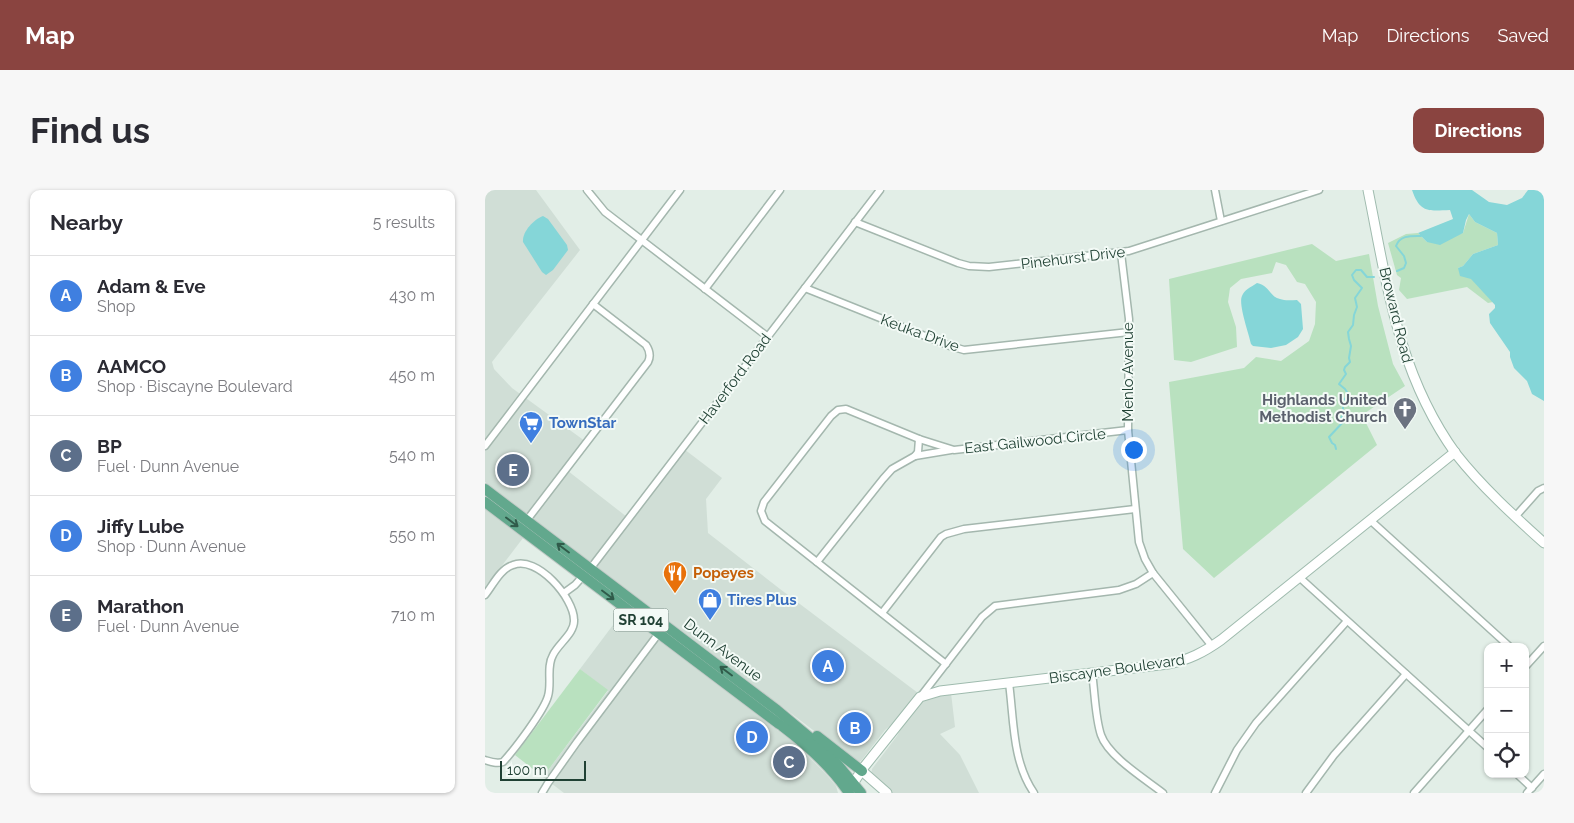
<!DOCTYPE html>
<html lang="en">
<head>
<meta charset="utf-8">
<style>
	:root { --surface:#fff; --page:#f7f7f7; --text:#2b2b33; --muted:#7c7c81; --line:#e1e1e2; --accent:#8a4440 }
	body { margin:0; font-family:Raleway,sans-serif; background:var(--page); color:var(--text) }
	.controls { position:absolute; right:15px; bottom:15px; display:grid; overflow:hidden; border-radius:10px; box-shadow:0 1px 4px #0004 }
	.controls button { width:45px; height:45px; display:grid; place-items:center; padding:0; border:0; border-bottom:1px solid var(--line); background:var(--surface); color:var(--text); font:25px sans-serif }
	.scale { position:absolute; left:15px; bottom:12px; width:86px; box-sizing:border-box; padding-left:5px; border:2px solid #204134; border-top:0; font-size:14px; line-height:18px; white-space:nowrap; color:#204134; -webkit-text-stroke:4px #f3faf6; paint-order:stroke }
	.you { position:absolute; left:648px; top:259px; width:18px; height:18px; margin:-12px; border:4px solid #fff; border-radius:50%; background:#1a73e8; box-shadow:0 0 0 8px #1a73e833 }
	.badge { display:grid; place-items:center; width:32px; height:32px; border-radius:50%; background:var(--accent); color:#fff; font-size:16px; font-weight:700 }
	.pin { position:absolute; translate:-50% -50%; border:2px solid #fff; box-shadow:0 1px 5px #0006 }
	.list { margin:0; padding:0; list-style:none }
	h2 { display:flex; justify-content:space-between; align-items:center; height:65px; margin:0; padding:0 20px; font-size:21px }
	h2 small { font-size:16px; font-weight:400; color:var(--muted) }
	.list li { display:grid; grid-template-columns:32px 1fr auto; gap:15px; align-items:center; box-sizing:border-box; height:80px; padding:0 20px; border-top:1px solid var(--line) }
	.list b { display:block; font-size:19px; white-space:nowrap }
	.list p { margin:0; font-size:16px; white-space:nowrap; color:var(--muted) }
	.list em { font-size:16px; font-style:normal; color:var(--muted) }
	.icon { flex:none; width:28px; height:28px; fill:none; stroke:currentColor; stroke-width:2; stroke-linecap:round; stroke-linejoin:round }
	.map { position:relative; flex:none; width:1059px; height:603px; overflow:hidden; border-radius:10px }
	header { display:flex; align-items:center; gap:30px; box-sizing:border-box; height:70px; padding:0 25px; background:var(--accent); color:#fff }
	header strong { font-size:24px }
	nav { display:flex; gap:28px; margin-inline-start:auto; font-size:18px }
	.intro { display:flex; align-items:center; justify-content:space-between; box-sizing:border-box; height:120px; padding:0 30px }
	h1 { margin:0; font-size:35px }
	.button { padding:12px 22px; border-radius:10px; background:var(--accent); color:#fff; font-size:18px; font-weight:700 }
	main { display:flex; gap:30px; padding:0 30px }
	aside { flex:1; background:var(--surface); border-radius:10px; box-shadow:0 1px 4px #0004 }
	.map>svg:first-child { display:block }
	.built { fill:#d0ded6 }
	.green { fill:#b9e1bf }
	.water { fill:#85d6d8 }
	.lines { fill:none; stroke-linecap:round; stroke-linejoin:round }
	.stream { stroke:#85d6d8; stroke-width:2 }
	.street-casing { stroke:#a4b7ae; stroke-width:9 }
	.secondary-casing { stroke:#9fbbae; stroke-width:11 }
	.primary-casing { stroke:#c1cac6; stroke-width:12 }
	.street { stroke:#fff; stroke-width:6 }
	.secondary { stroke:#fff; stroke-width:9 }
	.primary { stroke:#62a88d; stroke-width:10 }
	.oneway { stroke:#305b4a }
	.labels { text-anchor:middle; stroke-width:4; stroke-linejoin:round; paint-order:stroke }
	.shield { fill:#f3faf6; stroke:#5f786e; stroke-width:1 }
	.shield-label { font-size:14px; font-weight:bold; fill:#204134 }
	.street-label { font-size:15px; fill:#204134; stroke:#f3faf6 }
	.worship-label { font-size:15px; font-weight:bold; fill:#5b616d; stroke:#f3faf6; text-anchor:end }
	.shop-label { font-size:15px; font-weight:bold; fill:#366cbe; stroke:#f3faf6; text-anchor:start }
	.food-label { font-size:15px; font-weight:bold; fill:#c56008; stroke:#f3faf6; text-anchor:start }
</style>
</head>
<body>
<header>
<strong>Map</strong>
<nav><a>Map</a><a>Directions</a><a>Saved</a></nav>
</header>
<div class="intro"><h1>Find us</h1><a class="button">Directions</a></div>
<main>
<aside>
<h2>Nearby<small>5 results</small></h2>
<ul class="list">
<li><span class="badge" style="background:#3f7fe0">A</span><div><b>Adam &amp; Eve</b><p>Shop</p></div><em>430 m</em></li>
<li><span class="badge" style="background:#3f7fe0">B</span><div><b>AAMCO</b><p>Shop · Biscayne Boulevard</p></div><em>450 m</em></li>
<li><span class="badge" style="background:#5c6f8a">C</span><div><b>BP</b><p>Fuel · Dunn Avenue</p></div><em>540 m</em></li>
<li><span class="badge" style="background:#3f7fe0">D</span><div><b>Jiffy Lube</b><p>Shop · Dunn Avenue</p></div><em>550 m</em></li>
<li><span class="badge" style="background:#5c6f8a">E</span><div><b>Marathon</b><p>Fuel · Dunn Avenue</p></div><em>710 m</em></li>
</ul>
</aside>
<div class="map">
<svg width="1059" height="603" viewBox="0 0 1059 603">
	<rect width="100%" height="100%" fill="#e2eee7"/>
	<!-- built -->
	<g class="built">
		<path d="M0,0H51L95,60L7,172L9,179L27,198L104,254L83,281L142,327L195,256L237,288L221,309L223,343L295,399L433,503L415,527L400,540L376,571L373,572L369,571L0,292Z"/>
		<path d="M0,319L38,348L0,398Z"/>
		<path d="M137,423L312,555L341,584L351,596L353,603H79L58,587L123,501L95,479Z"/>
		<path d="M466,503L470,537L455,544L475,565L494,603H405L386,585L387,579L412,546L417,536L434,514L445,506Z"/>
	</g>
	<!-- green -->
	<g class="green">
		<path d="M984,24L990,32L1012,43L1013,55L988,64L978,76L973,78L986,88L1008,112L1003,113L982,97L922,109L914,100L916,88L912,85L903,53L921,44L933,43L942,52L978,43Z"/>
		<path d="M827,54L851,71L884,64L893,116L908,174L920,196L877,225L892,255L729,388L698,359L684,192L759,178L771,167L796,171L824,151L830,134L831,112L820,94L812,92L801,75L791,72L787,83L756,89L745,98L743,112L751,137L752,157L706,172L689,170L684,89Z"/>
		<path d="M95,479L123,500L58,587L30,565Z"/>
	</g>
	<!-- water -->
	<g class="water">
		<path d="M927,0H987L1004,12L1022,15L1037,8L1043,0H1059V211L1047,204L1042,191L1029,178L1025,167V162L1005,133L1004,124L1010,118V115L986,89L975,86L973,78L978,76L988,64L1013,55L1012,43L990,32L984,24L981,30L978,43L955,55L942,52L933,43L968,29L965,20C943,21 935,23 927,0Z"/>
		<path d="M58,26L63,29L82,55L83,60L68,80L61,85L57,82L38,52C37,42 48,30 58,26Z"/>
		<path d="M772,93C784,95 785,107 795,109C800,111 807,110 812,110L816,114L818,139L813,147L801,155L786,158L768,156L766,154C764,144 753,114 757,106C759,100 766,97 772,93Z"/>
	</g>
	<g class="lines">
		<!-- stream -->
		<g class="stream">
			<path d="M912,81L919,78L921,73L919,66L911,56C915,45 926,46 936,46"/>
			<path d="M851,259L850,255L847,253L844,247L859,231L856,228L858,225V211L862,206V202L860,199L854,194L861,184L859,180L860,177L865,172L864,168L866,156L864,149L863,142L868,135L869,125L872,117L870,108L877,98L869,90L867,85L871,80H876L882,87H889"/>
		</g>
		<!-- street casing -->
		<g class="street-casing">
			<g id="street">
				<path d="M102,0L120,22L283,147"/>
				<path d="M730,0L736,31"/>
				<path d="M370,32L473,73L484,76L504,77L644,61L834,0"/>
				<path d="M636,63L644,129L643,240L654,352L660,369L668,383L727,456"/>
				<path d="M320,98L465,156L479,160L644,142"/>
				<path d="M220,99L295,0"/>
				<path d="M0,256L195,0"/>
				<path d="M430,266L466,260"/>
				<path d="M1030,327L1053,301L1059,298"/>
				<path d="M42,330L163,172C166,166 165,161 161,155L108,114"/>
				<path d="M885,330L1025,457"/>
				<path d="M332,372L398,289L407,279L430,266L433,262L434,249"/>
				<path d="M105,379L395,0"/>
				<path d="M814,387L1003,558"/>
				<path d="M79,403L90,395L98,386"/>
				<path d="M0,405C8,395 15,379 28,375C52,365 89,408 89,430C90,443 73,454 68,465C61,477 67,493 63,506C59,521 29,560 18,572C11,574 6,572 0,570"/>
				<path d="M397,423L456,347L461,344L479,339L650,319"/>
				<path d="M461,474L280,331L276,321L279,312L346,226L353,220L361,219L434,249L469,260L643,240"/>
				<path d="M1040,477L1059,456"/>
				<path d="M607,483C610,503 610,527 616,545C623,566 660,589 678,603"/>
				<path d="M524,493C529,530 527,571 549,603"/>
				<path d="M436,506L497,427L510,416L634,400L651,394L668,383"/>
				<path d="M1032,584L1047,598"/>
				<path d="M57,603L63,593L92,552L174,443"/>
				<path d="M730,603L752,560L771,533L862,431"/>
				<path d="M821,603L849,565L921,484"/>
				<path d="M929,603L1003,519"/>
				<path d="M1042,603L1059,584"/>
			</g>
		</g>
		<!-- secondary casing -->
		<g class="secondary-casing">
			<g id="secondary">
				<path d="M883,0C902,94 913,184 971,264C997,297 1028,325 1059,353"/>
				<path d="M377,581L402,603"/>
				<path d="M365,598L379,577L435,507L455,501L683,474C704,470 719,462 736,450L970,262"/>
			</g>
		</g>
		<!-- primary casing -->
		<g class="primary-casing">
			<g id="primary">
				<path d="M0,299L292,520L335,556L353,575L376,603"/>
				<path d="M0,312L294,534"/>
				<path d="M297,536C322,555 346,576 364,603"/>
				<path d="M332,546L377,581"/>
			</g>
		</g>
		<!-- street -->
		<use href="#street" class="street"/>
		<!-- secondary -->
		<use href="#secondary" class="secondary"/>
		<!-- primary -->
		<use href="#primary" class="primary"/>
	</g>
	<!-- one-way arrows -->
	<defs><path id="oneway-shaft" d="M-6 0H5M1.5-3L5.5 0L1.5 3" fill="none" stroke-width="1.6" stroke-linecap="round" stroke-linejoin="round" transform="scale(1.25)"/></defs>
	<g class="oneway">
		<use href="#oneway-shaft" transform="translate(27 332) rotate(37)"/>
		<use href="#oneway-shaft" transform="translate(78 358) rotate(-143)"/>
		<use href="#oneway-shaft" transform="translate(123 405) rotate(37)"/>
		<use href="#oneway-shaft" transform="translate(241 481) rotate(-143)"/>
	</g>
	<!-- icons -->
	<defs>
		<g id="church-pin" transform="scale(1.25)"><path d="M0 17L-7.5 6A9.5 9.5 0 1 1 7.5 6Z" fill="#6b7280" stroke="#f3faf6"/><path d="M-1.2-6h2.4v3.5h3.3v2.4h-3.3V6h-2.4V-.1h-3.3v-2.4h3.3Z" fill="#fff"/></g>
		<g id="supermarket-pin" transform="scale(1.25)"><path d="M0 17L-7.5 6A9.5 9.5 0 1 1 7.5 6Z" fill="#3f7fe0" stroke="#f3faf6"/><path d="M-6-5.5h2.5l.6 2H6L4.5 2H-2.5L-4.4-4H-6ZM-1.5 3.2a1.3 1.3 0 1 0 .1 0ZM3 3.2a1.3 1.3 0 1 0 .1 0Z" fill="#fff"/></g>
		<g id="restaurant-pin" transform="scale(1.25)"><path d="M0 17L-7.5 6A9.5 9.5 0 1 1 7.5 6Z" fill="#e8710a" stroke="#f3faf6"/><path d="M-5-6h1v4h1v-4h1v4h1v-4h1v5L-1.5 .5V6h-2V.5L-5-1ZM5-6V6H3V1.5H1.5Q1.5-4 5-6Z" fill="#fff"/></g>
		<g id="shop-pin" transform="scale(1.25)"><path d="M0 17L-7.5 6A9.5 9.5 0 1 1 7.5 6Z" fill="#3f7fe0" stroke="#f3faf6"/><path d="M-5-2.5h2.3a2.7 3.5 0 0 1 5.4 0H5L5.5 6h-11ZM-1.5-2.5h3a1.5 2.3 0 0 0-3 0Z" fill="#fff"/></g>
	</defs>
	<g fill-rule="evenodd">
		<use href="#church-pin" x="920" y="219"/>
		<use href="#supermarket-pin" x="46" y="233"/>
		<use href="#restaurant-pin" x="190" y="383"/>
		<use href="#shop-pin" x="225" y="410"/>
	</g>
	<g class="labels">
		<!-- shield labels -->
		<rect class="shield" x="128.5" y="418.5" width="55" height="23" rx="4"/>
		<g class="shield-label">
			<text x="156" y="435">SR 104</text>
		</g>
		<!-- street labels -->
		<g class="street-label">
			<text transform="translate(588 68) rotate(-7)" y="5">Pinehurst Drive</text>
			<text transform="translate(911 125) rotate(76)" y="5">Broward Road</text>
			<text transform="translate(435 143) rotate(20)" y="5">Keuka Drive</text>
			<text transform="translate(643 182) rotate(-90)" y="5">Menlo Avenue</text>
			<text transform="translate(250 189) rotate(-53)" y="5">Haverford Road</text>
			<text transform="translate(550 251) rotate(-6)" y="5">East Gailwood Circle</text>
			<text transform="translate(238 460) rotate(37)" y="5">Dunn Avenue</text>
			<text transform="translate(632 479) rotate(-8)" y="5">Biscayne Boulevard</text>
		</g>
		<!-- worship labels -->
		<g class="worship-label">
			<text x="902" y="215">Highlands United<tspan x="902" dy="17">Methodist Church</tspan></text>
		</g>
		<!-- shop labels -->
		<g class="shop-label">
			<text x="64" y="238">TownStar</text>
			<text x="242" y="415">Tires Plus</text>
		</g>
		<!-- food labels -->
		<g class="food-label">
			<text x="208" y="388">Popeyes</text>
		</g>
	</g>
</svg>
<div class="controls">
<button>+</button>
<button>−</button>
<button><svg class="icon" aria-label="locate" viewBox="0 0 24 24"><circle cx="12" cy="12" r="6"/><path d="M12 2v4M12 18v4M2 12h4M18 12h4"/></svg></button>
</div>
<div class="scale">100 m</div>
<div class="you"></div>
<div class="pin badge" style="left:343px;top:476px;background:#3f7fe0">A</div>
<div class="pin badge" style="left:370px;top:538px;background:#3f7fe0">B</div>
<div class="pin badge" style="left:304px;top:572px;background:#5c6f8a">C</div>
<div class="pin badge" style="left:267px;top:547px;background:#3f7fe0">D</div>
<div class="pin badge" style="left:28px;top:280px;background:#5c6f8a">E</div>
</div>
</main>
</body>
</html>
